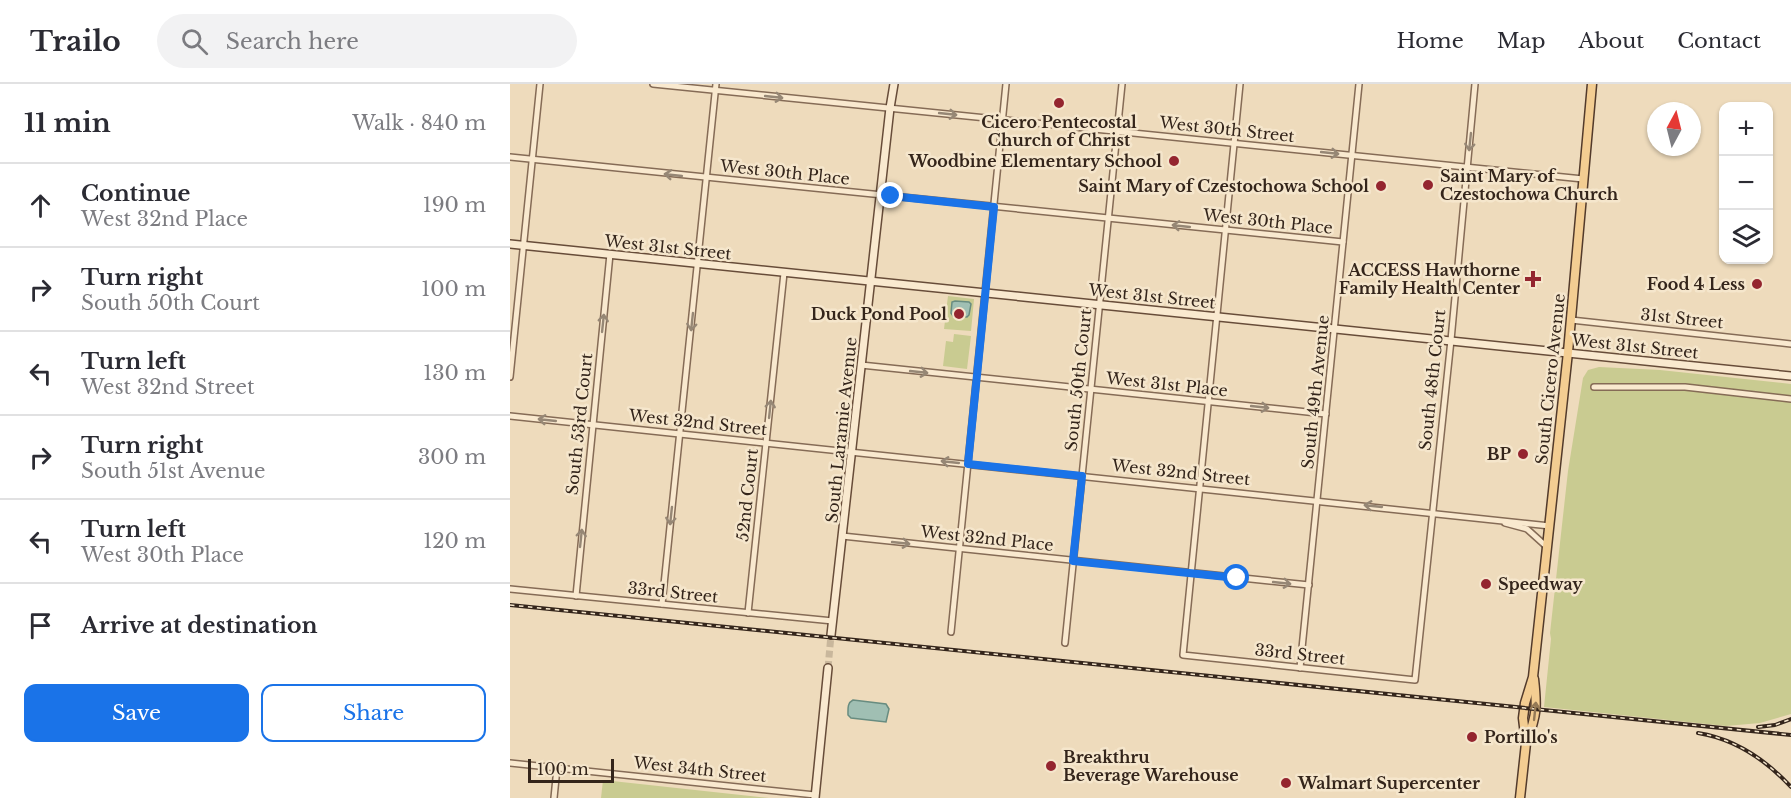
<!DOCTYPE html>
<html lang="en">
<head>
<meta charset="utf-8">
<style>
	:root { --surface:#fff; --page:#f2f2f3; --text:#2b2b33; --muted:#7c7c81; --line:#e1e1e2; --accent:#1a73e8 }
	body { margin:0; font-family:"Libre Baskerville",serif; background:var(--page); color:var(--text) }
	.controls { position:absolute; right:18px; top:18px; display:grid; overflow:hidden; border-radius:12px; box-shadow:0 2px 4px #0004 }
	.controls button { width:54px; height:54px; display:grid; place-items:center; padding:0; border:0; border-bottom:2px solid var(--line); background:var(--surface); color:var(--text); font:30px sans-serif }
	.compass { position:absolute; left:1137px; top:18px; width:54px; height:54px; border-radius:50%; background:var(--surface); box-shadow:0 2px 4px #0004; rotate:7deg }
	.scale { position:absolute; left:18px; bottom:15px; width:86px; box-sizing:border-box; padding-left:6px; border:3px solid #34251b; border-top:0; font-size:16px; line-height:21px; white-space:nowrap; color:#34251b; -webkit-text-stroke:4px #f5e6cc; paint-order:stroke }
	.stop { position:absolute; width:18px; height:18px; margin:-14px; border:4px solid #1a73e8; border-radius:50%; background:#fff }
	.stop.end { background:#1a73e8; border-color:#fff; box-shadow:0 2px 6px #0008 }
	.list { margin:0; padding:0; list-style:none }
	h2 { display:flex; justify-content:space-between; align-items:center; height:78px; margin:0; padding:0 24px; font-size:26px }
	h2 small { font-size:20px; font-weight:400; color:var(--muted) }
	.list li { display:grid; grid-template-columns:39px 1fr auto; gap:18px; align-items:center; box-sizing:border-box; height:84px; padding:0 24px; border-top:2px solid var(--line) }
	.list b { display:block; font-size:22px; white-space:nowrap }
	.list p { margin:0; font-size:20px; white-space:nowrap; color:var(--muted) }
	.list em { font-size:20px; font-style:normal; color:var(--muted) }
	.actions { display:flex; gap:12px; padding:18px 24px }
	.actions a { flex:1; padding:14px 0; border:2px solid var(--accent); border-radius:12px; text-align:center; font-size:21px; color:var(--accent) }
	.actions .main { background:var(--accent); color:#fff }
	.icon { flex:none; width:33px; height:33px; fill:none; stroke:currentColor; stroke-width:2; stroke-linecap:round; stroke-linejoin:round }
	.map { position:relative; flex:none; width:1281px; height:714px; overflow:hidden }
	header { display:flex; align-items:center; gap:36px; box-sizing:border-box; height:84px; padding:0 30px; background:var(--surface); border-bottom:2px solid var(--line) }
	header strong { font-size:28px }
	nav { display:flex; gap:33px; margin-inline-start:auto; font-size:21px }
	.search { width:420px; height:54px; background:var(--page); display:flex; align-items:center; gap:15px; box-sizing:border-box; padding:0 21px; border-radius:33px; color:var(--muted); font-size:22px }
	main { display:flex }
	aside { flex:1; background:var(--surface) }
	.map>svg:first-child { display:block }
	.green { fill:#c9cb91 }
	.water { fill:#a0bfb3; stroke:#688c80; stroke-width:1.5 }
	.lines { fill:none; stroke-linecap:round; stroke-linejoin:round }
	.secondary-tunnel { stroke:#c9b79c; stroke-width:7; stroke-dasharray:7 3.5; stroke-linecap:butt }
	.street-casing { stroke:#856b56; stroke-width:8 }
	.secondary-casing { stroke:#674c39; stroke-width:10 }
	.primary-casing { stroke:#523a2b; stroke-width:11 }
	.street { stroke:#f9e9cf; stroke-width:5 }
	.secondary { stroke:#f9e9cf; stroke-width:7 }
	.primary { stroke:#f3cd92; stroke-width:8 }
	.rail-casing { stroke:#34251b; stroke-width:4 }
	.rail { stroke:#f5e6cc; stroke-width:1.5; stroke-dasharray:4.5; stroke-linecap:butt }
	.oneway { stroke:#968775 }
	.oneway2 { stroke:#947956 }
	.route { stroke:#1a73e8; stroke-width:8 }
	.poi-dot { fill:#94252f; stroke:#f5e6cc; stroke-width:2 }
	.labels { text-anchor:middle; stroke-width:5; stroke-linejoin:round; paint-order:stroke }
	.poi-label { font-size:16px; font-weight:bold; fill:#34251b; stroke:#f5e6cc; text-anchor:end }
	.street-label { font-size:16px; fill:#34251b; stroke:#f5e6cc }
</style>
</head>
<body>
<header>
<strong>Trailo</strong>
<div class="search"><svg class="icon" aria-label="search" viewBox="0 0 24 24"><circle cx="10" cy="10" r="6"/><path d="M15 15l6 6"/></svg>Search here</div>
<nav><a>Home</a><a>Map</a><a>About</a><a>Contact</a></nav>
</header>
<main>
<aside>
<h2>11 min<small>Walk · 840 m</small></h2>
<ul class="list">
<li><svg class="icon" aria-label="ahead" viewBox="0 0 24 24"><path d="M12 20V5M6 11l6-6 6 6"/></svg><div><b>Continue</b><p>West 32nd Place</p></div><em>190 m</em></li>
<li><svg class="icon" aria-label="right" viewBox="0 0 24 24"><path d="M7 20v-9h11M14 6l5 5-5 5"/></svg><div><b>Turn right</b><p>South 50th Court</p></div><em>100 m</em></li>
<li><svg class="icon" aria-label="left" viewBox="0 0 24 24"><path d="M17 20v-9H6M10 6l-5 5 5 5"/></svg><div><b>Turn left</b><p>West 32nd Street</p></div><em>130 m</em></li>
<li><svg class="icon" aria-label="right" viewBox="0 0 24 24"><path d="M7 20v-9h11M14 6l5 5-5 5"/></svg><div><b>Turn right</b><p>South 51st Avenue</p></div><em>300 m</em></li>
<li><svg class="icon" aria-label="left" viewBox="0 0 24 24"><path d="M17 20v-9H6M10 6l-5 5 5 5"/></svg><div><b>Turn left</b><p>West 30th Place</p></div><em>120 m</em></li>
<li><svg class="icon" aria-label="arrive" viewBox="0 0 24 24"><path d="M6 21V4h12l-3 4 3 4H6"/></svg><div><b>Arrive at destination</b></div></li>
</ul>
<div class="actions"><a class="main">Save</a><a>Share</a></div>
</aside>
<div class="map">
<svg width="1281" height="714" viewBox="0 0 1281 714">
	<rect width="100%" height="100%" fill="#eedbbc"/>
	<!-- green -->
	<g class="green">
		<path d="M438,212L464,215L461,247L434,245Z"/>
		<path d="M444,250L461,252L457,285L433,282L436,257L443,258Z"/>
		<path d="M1089,283L1150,286L1281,300V630L1250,639L1216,642L1034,623L1041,555L1040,549L1058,387L1073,294L1078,286Z"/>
		<path d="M93,696L259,714H91Z"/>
	</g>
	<!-- water -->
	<g class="water">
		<path d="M445,217L459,218L461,220L459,231L457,233L443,232L441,229L442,218Z"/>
		<path d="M343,616L376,620L379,625L376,638L341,634L338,631C338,625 337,619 343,616Z"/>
	</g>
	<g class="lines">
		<!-- secondary-tunnel -->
		<path class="secondary-tunnel" d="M318,584L321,551"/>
		<!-- street casing -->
		<g class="street-casing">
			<g id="street">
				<path d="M143,0L1073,95"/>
				<path d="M730,0L673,571L905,596L941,256L965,0"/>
				<path d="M0,73L833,158"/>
				<path d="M1061,236L1281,260"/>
				<path d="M351,281L816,330"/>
				<path d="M0,293L30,0"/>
				<path d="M1084,303H1175L1281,315"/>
				<path d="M0,332L1040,442"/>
				<path d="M995,439L1017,445L1037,463"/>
				<path d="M332,452L799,501"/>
				<path d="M0,505L323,537"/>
				<path d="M66,512L100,170"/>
				<path d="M152,520L206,0"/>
				<path d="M238,529L274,189"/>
				<path d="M441,548L496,0"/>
				<path d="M555,559L612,0"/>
				<path d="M790,584L849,0"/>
				<path d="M0,679L305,711"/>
				<path d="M44,714L47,684"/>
			</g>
		</g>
		<!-- secondary casing -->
		<g class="secondary-casing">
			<g id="secondary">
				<path d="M0,160L1281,292"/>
				<path d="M321,551L380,24L384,0"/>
				<path d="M305,714L318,584"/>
			</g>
		</g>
		<!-- primary casing -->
		<g class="primary-casing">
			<g id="primary">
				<path d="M1017,656C1027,631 1027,622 1024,595"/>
				<path d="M1010,714L1016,659L1013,634L1015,619L1023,593L1058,268L1082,0"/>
			</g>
		</g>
		<!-- street -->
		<use href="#street" class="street"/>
		<!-- secondary -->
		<use href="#secondary" class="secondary"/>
		<!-- primary -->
		<use href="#primary" class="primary"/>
		<!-- rail casing -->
		<g class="rail-casing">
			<g id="rail">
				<path d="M0,521L1281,651"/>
				<path d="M1248,643L1265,641L1281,635"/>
				<path d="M1188,649C1225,655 1256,676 1281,703"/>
			</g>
		</g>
		<!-- rail -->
		<use href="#rail" class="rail"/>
	</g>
	<!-- one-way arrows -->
	<defs><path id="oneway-shaft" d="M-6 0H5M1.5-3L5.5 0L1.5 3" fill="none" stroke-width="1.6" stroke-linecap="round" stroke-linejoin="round" transform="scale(1.5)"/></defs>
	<g class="oneway">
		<use href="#oneway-shaft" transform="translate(264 13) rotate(6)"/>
		<use href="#oneway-shaft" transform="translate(438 30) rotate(6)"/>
		<use href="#oneway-shaft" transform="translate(960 58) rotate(96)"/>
		<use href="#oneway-shaft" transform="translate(820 69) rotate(6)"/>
		<use href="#oneway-shaft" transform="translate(163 91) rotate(-174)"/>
		<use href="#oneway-shaft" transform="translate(671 142) rotate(-174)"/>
		<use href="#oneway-shaft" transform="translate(182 238) rotate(96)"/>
		<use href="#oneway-shaft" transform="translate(93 239) rotate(-84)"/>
		<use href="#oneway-shaft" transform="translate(409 288) rotate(6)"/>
		<use href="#oneway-shaft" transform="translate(750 323) rotate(6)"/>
		<use href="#oneway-shaft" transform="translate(260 325) rotate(-84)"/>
		<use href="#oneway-shaft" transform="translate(37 336) rotate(-174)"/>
		<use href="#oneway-shaft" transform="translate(440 378) rotate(-174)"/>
		<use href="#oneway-shaft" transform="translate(863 422) rotate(-174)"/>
		<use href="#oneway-shaft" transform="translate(161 432) rotate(96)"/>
		<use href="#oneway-shaft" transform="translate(71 454) rotate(-84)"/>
		<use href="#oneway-shaft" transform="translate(391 459) rotate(6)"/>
		<use href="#oneway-shaft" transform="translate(772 499) rotate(6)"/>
	</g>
	<use class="oneway2" href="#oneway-shaft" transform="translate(1025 627) rotate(-84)"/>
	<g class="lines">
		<!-- route -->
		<path class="route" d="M381,112L484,123L458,380L572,392L563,477L727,494"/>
	</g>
	<!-- markers -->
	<g class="poi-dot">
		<circle cx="549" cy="19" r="6"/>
		<circle cx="664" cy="77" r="6"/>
		<circle cx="918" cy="101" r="6"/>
		<circle cx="871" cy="102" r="6"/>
		<path d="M1020 186h6v6h6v6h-6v6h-6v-6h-6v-6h6z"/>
		<circle cx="1247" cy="200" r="6"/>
		<circle cx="449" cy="230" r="6"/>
		<circle cx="1013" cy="370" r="6"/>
		<circle cx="976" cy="500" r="6"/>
		<circle cx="962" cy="653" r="6"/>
		<circle cx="541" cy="682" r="6"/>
		<circle cx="776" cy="699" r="6"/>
	</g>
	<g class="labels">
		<!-- poi labels -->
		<g class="poi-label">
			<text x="549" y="44" text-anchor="middle">Cicero Pentecostal<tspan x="549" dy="18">Church of Christ</tspan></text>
			<text x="652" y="83">Woodbine Elementary School</text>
			<text x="930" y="98" text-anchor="start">Saint Mary of<tspan x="930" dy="18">Czestochowa Church</tspan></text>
			<text x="859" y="108">Saint Mary of Czestochowa School</text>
			<text x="1010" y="192">ACCESS Hawthorne<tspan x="1010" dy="18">Family Health Center</tspan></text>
			<text x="1235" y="206">Food 4 Less</text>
			<text x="437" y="236">Duck Pond Pool</text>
			<text x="1001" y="376">BP</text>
			<text x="988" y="506" text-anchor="start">Speedway</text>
			<text x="974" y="659" text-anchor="start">Portillo's</text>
			<text x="553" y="679" text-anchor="start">Breakthru<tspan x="553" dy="18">Beverage Warehouse</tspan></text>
			<text x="788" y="705" text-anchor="start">Walmart Supercenter</text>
		</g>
		<!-- street labels -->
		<g class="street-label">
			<text transform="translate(717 45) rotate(6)" y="6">West 30th Street</text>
			<text transform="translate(275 88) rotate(6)" y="6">West 30th Place</text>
			<text transform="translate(758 137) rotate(6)" y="6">West 30th Place</text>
			<text transform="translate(158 163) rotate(6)" y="6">West 31st Street</text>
			<text transform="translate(642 212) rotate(6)" y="6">West 31st Street</text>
			<text transform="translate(1172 234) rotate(6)" y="6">31st Street</text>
			<text transform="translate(1125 262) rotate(6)" y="6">West 31st Street</text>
			<text transform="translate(1040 295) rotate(-84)" y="6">South Cicero Avenue</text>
			<text transform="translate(568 296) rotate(-84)" y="6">South 50th Court</text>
			<text transform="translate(922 296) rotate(-84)" y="6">South 48th Court</text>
			<text transform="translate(657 300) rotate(6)" y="6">West 31st Place</text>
			<text transform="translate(805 308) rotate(-84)" y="6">South 49th Avenue</text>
			<text transform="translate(188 338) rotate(6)" y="6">West 32nd Street</text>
			<text transform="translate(69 340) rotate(-84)" y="6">South 53rd Court</text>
			<text transform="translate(331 346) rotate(-84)" y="6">South Laramie Avenue</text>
			<text transform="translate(671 388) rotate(6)" y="6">West 32nd Street</text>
			<text transform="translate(237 411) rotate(-84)" y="6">52nd Court</text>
			<text transform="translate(477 454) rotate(6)" y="6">West 32nd Place</text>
			<text transform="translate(163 508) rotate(6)" y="6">33rd Street</text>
			<text transform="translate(790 570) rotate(6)" y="6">33rd Street</text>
			<text transform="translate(190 685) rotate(6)" y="6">West 34th Street</text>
		</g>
	</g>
</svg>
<div class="controls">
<button>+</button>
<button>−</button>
<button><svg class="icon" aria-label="layers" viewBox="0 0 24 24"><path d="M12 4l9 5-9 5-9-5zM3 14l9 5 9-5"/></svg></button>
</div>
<svg class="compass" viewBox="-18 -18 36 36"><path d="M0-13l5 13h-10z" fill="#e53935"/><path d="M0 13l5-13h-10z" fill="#7c7c81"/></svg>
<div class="scale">100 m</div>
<div class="stop" style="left:727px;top:494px"></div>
<div class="stop end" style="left:381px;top:112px"></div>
</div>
</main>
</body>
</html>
